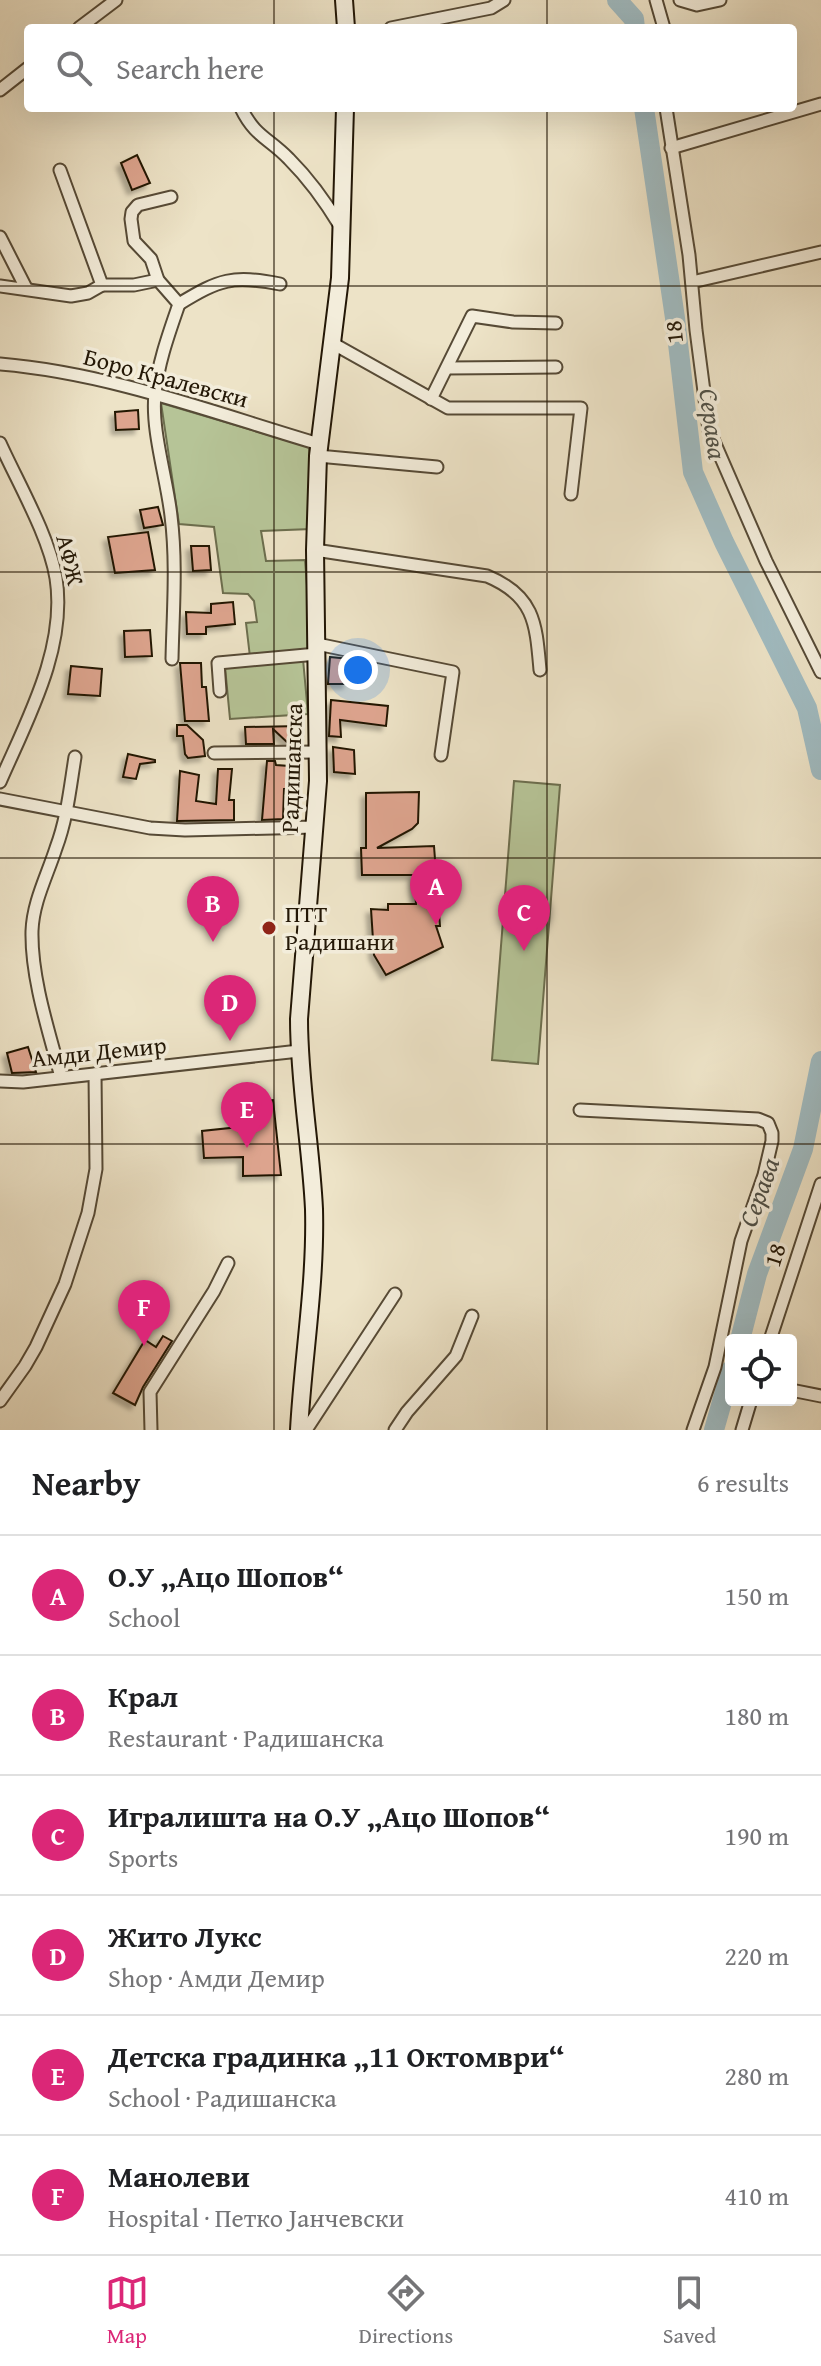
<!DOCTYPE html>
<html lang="en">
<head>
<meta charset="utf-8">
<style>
	:root { --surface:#fff; --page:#f2f2f2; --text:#202124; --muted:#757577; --line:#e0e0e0; --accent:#db2777 }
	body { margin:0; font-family:"Gentium Book Plus",serif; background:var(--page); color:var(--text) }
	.controls { position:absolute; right:24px; bottom:24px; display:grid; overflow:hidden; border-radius:8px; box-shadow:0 8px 32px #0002 }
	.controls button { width:72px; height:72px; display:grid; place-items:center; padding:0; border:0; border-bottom:2px solid var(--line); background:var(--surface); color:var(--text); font:40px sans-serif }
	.you { position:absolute; left:358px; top:670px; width:28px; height:28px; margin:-20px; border:6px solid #fff; border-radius:50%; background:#1a73e8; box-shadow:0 0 0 12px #1a73e833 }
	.badge { display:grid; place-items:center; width:52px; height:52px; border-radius:50%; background:var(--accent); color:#fff; font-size:26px; font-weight:700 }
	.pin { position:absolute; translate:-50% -66px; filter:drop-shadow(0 2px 4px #0008) }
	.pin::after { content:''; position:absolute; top:42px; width:28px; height:24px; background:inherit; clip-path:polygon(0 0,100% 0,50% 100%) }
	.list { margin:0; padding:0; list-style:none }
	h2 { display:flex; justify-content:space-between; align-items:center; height:104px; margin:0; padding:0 32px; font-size:34px }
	h2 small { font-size:26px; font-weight:400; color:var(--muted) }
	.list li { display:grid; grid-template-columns:52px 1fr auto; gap:24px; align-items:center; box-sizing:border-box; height:120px; padding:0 32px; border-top:2px solid var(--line) }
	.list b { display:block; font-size:30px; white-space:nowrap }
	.list p { margin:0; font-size:26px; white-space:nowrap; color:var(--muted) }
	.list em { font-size:26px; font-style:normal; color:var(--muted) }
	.icon { flex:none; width:44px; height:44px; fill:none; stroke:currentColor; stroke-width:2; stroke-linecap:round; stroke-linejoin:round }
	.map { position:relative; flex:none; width:821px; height:1430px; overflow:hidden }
	.search { position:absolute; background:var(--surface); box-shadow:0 8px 32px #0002; left:24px; right:24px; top:24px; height:88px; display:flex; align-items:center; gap:20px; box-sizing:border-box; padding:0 28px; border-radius:8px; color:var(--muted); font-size:30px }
	.sheet { height:824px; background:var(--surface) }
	nav { display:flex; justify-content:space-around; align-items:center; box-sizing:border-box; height:112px; border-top:2px solid var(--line); background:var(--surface); font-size:22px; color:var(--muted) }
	nav a { display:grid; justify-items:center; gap:4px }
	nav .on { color:var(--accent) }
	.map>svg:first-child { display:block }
	.green { fill:#b6c497; stroke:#6c6e4e; stroke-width:2 }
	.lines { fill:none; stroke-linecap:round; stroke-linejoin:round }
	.river { stroke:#a0bbc1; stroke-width:20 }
	.building { fill:#dda48e; stroke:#231706; stroke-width:2; filter:url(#shadow) }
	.street-casing { stroke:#564a36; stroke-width:15 }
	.secondary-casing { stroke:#231706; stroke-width:20 }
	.street { stroke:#f3eddb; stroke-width:11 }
	.secondary { stroke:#f3eddb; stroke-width:16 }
	.grid { fill:none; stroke:#231706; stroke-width:2; stroke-opacity:0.55 }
	.poi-dot { fill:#8f2418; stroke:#f3eddb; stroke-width:3 }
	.labels { text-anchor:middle; stroke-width:7; stroke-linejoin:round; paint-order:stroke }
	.street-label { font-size:24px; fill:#231706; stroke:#f3eddb }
	.poi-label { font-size:24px; fill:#231706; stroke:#f3eddb; text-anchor:start }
	.water-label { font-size:26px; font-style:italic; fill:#4f5047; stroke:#f3eddb }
</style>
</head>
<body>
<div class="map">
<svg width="821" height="1430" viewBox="0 0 821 1430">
	<defs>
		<filter id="shadow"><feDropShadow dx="-4.5" dy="4.5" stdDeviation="2" flood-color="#0004"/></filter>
	</defs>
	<rect width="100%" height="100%" fill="#ede3c7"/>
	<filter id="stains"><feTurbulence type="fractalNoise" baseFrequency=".0025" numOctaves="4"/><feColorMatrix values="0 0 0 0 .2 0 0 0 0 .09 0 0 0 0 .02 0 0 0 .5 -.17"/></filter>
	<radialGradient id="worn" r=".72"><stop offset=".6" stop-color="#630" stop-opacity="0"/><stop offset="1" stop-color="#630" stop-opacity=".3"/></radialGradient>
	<!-- green -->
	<g class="green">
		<path d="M161,403L309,447L311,529L261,531L266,561L305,560L312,649L250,657L246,623L257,622L254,601L248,594L223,593L214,527L179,524Z"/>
		<path d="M303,659L308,714L230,719L225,667Z"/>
		<path d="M514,781L560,785L538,1064L492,1060Z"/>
	</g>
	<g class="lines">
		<!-- river -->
		<g class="river">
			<path d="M617,0L634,19L635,28"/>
			<path d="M644,108L675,318L693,472L724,542L807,708L821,770"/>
			<path d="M740,1340L757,1274L803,1149L821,1061"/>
			<path d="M714,1430L731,1370"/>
		</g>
	</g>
	<!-- building -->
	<g class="building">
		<path d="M137,155L150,183L132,190L121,163Z"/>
		<path d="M138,410L139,429L116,430L115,412Z"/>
		<path d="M158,507L163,525L144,528L140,510Z"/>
		<path d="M148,532L155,570L115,573L108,537Z"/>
		<path d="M191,546H209L211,570L193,571Z"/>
		<path d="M233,602L235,624L206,627V634H187L186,612L211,613V604Z"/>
		<path d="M150,630L152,656L125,657L124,631Z"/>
		<path d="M330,657L350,659L347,684H328Z"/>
		<path d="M180,663H201L202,687H206L209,721H185Z"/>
		<path d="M71,666L102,669L100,696L68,694Z"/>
		<path d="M331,700L388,706L386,726L340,720L341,737L329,736Z"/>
		<path d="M177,725H187L203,740L205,756L188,758L185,754L183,736H177Z"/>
		<path d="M300,726L302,737L293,744H289L273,729L274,744H246L245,727Z"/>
		<path d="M333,747L354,750L355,774L334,772Z"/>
		<path d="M128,754L155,760V762L140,764L136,779L123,777Z"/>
		<path d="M267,761H275L276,765L289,766L287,789H284L283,819L262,820Z"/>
		<path d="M218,769H232L229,800H234V820L177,821L180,771L199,775L196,801L216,804Z"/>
		<path d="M419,792L418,823L412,829L377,848L434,846L440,926H436L443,947L386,975L374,955L371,909L388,910V904H416L414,875H362L361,848H366V793Z"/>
		<path d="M28,1047L36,1072L12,1073L7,1053Z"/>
		<path d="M273,1100L281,1175L243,1176V1157L204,1158L202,1131L239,1127V1103Z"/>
		<path d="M163,1336L172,1341L143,1387L135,1405L113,1393L145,1340L156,1347Z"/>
	</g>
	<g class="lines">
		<!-- street casing -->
		<g class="street-casing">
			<g id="street">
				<path d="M656,0L664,28"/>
				<path d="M680,0L697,5L720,0"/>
				<path d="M79,28L116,0"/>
				<path d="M391,28L491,8L504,0"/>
				<path d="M0,90L28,68"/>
				<path d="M241,108C255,137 269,138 289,159C309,179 325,201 340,226"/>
				<path d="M666,108L689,255L696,330L709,430L766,561L821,672"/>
				<path d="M671,148L821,104"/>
				<path d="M60,170L102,285H134L158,280"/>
				<path d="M171,197L138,205L132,212L131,219L134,241L151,259L158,280L179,304C169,333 158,363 155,394C151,430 167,479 171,516C177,563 173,612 172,659"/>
				<path d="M0,237L26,288"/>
				<path d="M692,282L821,252"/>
				<path d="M0,286L71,296L88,293L102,285"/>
				<path d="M179,304C220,279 232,275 280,284"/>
				<path d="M332,343L448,408H581L571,494"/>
				<path d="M0,364C109,373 214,413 319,444"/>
				<path d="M447,368L556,367"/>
				<path d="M431,399L472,316L513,322L556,323"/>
				<path d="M0,443C18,483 49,536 56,578C67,648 27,720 0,782"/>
				<path d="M318,456L437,467"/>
				<path d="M315,550L487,576C535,596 536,624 540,670"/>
				<path d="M317,644L453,672L441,755"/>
				<path d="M220,691L218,663L317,654"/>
				<path d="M214,753L319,752"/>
				<path d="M0,799L150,828L185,830L315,827"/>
				<path d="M61,1077C49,1032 31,978 32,931C33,902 47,876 56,848C67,819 70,788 75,757"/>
				<path d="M0,1081L23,1082L299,1051"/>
				<path d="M580,1110L758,1119L768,1123L772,1133V1141L764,1175L741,1241L715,1367L693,1430"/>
				<path d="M770,1340L821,1184"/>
				<path d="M791,1390L821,1396"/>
				<path d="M0,1401L25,1366L36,1347L65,1284L88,1213L96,1169L95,1074"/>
				<path d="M151,1430L150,1392L214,1291L228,1263"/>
				<path d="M306,1430L395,1294"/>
				<path d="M395,1430L407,1412L456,1356L472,1316"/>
				<path d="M742,1430L751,1400"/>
			</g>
		</g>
		<!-- secondary casing -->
		<g class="secondary-casing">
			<g id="secondary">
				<path d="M344,0L346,28"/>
				<path d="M299,1430C303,1357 316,1283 314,1209C311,1146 299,1083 299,1019L318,781L315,550L318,456L340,278L345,108"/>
			</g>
		</g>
		<!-- street -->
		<use href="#street" class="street"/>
		<!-- secondary -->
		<use href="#secondary" class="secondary"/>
	</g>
	<!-- grid -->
	<path class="grid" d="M274,0V28M547,0V28M274,108V1430M547,108V1430M0,286H821M0,572H821M0,858H821M0,1144H821"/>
	<!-- markers -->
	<circle class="poi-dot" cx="269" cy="928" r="8"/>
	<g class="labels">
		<!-- street labels -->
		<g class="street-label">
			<text transform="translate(674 332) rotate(-96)" y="8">18</text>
			<text transform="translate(166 378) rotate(15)" y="8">Боро Кралевски</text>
			<text transform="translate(70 560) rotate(76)" y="8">АФЖ</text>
			<text transform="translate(292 768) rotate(-88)" y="8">Радишанска</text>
			<text transform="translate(99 1052) rotate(-6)" y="8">Амди Демир</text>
			<text transform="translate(775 1255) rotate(-72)" y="8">18</text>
		</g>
		<!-- poi labels -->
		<g class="poi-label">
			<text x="285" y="922">ПТТ<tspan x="285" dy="28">Радишани</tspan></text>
		</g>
		<!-- water labels -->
		<g class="water-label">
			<text transform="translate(713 424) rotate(82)" y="9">Серава</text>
			<text transform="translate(759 1192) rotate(-70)" y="9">Серава</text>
		</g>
	</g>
	<rect width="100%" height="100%" filter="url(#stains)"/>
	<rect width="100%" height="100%" fill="url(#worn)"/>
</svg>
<div class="controls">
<button><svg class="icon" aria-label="locate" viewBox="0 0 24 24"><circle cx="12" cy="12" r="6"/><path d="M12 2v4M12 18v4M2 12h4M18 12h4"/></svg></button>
</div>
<div class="you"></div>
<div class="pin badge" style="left:436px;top:925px">A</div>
<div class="pin badge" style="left:213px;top:942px">B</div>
<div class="pin badge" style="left:524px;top:951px">C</div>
<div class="pin badge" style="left:230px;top:1041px">D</div>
<div class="pin badge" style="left:247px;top:1148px">E</div>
<div class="pin badge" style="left:144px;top:1346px">F</div>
<div class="search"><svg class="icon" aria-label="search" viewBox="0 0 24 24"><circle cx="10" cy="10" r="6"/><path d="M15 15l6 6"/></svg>Search here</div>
</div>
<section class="sheet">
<h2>Nearby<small>6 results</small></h2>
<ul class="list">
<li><span class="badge">A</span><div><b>О.У „Ацо Шопов“</b><p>School</p></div><em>150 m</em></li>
<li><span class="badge">B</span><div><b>Крал</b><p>Restaurant · Радишанска</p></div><em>180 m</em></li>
<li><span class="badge">C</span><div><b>Игралишта на О.У „Ацо Шопов“</b><p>Sports</p></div><em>190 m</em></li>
<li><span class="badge">D</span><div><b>Жито Лукс</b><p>Shop · Амди Демир</p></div><em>220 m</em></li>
<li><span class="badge">E</span><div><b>Детска градинка „11 Октомври“</b><p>School · Радишанска</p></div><em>280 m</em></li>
<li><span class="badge">F</span><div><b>Манолеви</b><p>Hospital · Петко Јанчевски</p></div><em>410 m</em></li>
</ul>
</section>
<nav>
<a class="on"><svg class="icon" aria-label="map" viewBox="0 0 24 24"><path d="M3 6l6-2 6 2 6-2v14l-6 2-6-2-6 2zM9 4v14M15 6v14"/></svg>Map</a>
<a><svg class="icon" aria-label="directions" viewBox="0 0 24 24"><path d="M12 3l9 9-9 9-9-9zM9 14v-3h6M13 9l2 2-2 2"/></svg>Directions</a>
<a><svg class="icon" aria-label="saved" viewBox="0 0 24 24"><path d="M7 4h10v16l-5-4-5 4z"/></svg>Saved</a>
</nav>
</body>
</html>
